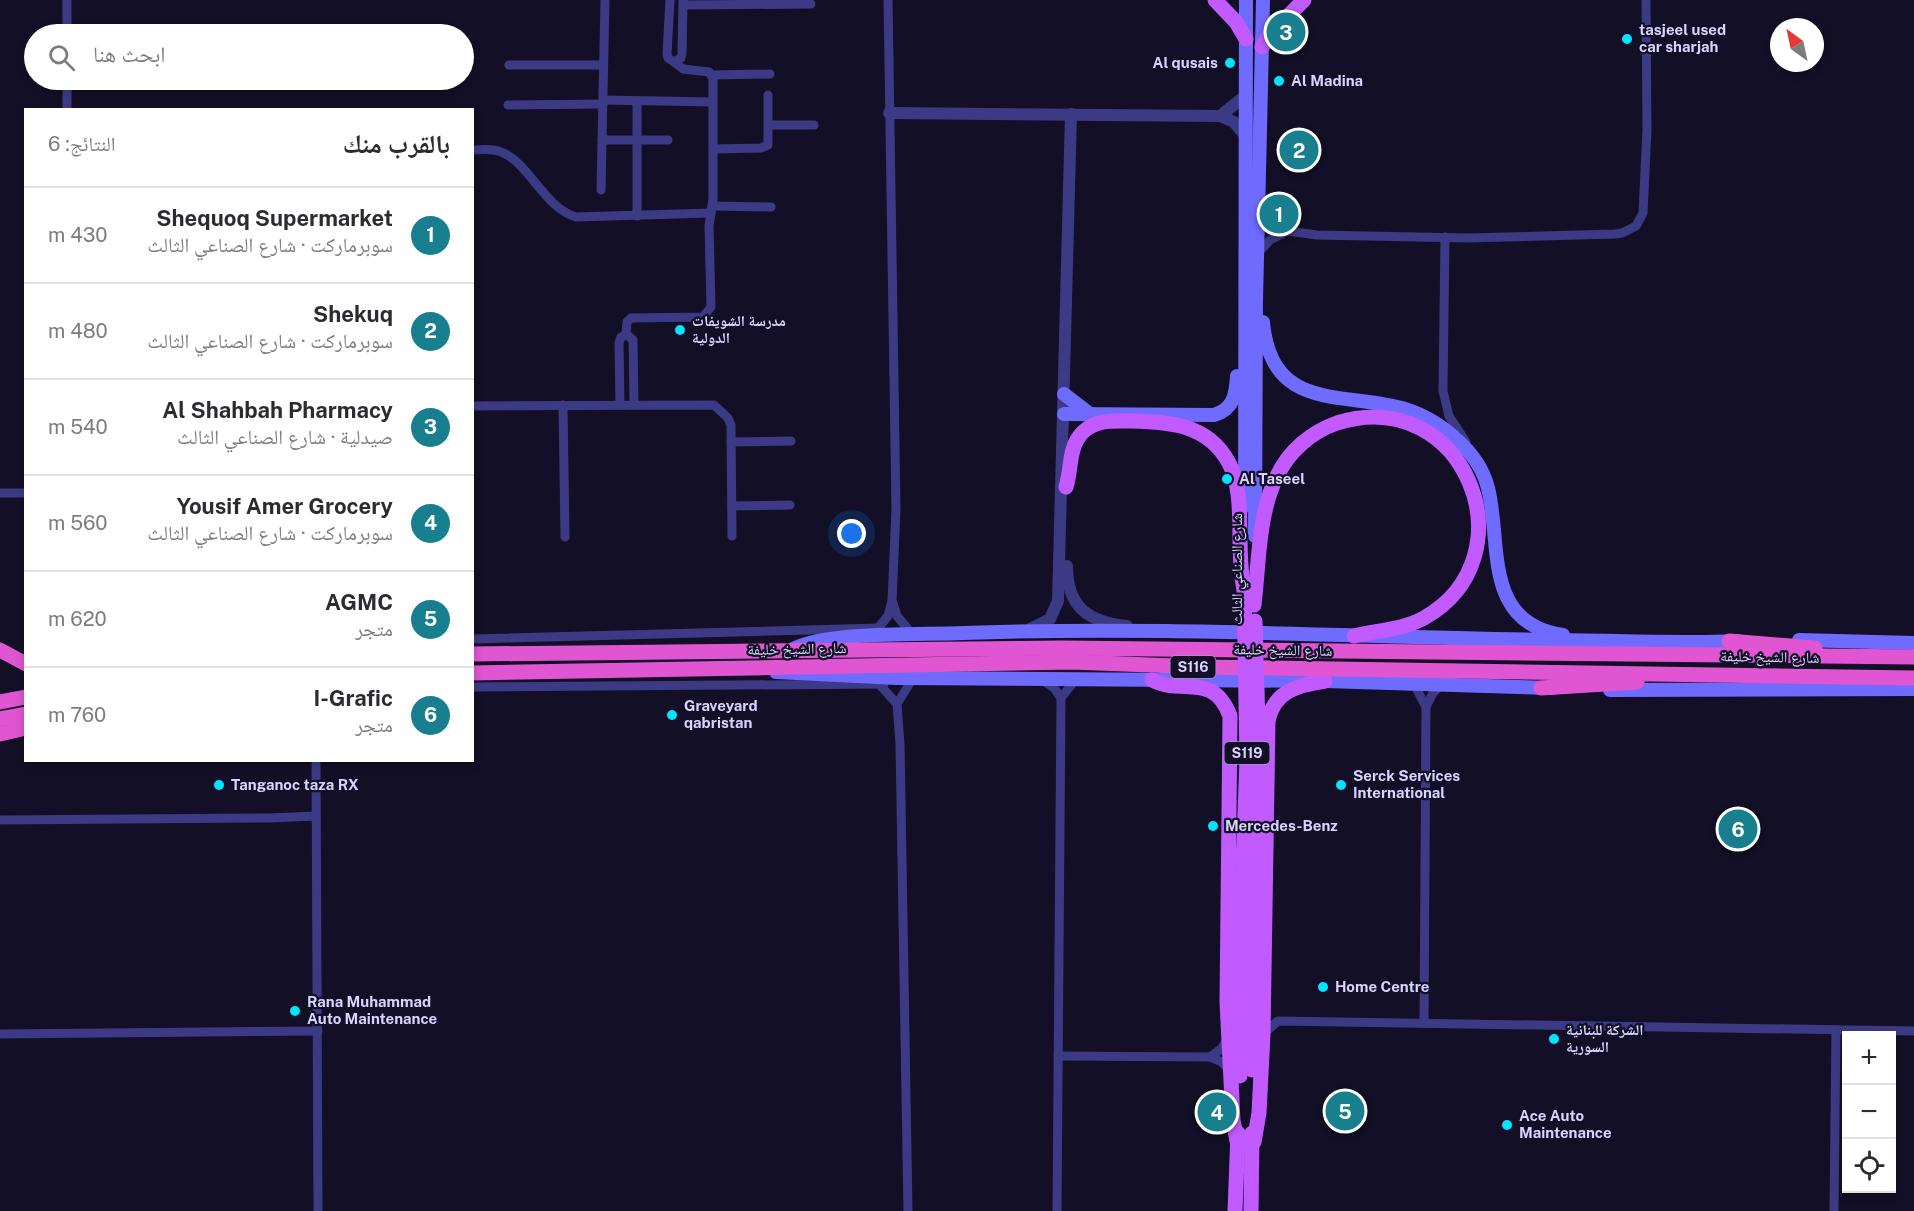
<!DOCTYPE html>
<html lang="ar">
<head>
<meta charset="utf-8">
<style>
	:root { --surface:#fff; --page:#f2f2f3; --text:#2b2b33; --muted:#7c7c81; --line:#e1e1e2; --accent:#187f8f }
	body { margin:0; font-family:"Public Sans","Noto Naskh Arabic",sans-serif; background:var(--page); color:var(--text); direction:rtl }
	.controls { position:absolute; right:18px; bottom:18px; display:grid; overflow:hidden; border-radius:0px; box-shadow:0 3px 9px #0003 }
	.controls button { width:54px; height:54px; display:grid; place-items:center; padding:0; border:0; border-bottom:2px solid var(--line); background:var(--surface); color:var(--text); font:30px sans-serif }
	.compass { position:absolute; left:1770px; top:18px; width:54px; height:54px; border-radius:50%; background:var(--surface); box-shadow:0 3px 9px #0003; rotate:327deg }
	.you { position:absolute; left:852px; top:534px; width:21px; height:21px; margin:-15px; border:4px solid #fff; border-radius:50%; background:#1a73e8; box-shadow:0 0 0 9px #1a73e833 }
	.badge { display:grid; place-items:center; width:39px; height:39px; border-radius:50%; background:var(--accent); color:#fff; font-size:20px; font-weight:700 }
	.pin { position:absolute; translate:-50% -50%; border:3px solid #fff; box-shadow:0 2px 6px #0006 }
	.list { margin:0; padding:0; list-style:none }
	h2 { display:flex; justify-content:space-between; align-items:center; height:78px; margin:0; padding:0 24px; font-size:26px }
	h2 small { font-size:20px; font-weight:400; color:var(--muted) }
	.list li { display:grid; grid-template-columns:39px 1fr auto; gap:18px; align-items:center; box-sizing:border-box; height:96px; padding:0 24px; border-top:2px solid var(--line) }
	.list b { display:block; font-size:22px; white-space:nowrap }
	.list p { margin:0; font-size:20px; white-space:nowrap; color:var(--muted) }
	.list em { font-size:20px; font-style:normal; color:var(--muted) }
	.icon { flex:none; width:33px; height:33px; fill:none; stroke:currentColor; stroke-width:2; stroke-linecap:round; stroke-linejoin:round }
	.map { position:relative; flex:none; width:1914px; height:1211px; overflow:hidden; direction:ltr }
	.search { position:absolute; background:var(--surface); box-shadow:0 3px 9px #0003; left:24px; top:24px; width:450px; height:66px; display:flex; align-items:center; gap:15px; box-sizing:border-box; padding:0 21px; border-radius:33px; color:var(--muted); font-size:22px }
	.panel { position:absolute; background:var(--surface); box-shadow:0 3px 9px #0003; left:24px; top:108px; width:450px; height:654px; border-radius:0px; direction:rtl }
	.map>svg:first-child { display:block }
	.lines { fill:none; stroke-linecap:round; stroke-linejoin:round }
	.minor { stroke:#3d3a85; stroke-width:9 }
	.tertiary { stroke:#3d3a85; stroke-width:12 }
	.secondary { stroke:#6f6bff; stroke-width:14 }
	.primary { stroke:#c25bff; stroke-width:15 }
	.trunk { stroke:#e055d1; stroke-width:15 }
	.primary-bridge { stroke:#c25bff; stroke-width:15 }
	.poi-dot { fill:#00e5ff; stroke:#130f26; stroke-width:2 }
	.labels { text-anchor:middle; stroke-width:4.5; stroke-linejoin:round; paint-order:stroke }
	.shield { fill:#130f26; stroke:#9e99be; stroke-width:1.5 }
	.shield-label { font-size:14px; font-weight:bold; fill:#d9d4ff }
	.poi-label { font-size:15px; font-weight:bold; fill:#d9d4ff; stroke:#130f26; text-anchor:start }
	.street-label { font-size:15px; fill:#d9d4ff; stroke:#130f26 }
</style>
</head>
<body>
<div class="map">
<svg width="1914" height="1211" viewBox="0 0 1914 1211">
	<rect width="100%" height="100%" fill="#130f26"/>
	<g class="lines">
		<!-- minor -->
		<g class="minor">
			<path d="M67,0V34"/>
			<path d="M670,0L667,54L668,58L674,62L681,58L682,54L683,0"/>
			<path d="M684,5L811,4"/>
			<path d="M509,65H603"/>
			<path d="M711,75L770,74"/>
			<path d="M67,80V110"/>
			<path d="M603,100L713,102"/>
			<path d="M508,105L603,104"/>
			<path d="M769,125H814"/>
			<path d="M602,140H668"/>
			<path d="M713,149L761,148L768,145V95"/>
			<path d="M472,150C482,150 492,148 501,152C529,162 544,208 576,217L711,213"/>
			<path d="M601,190L605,0"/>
			<path d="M713,206L771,207"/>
			<path d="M1259,213L1280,230L1317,235L1468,238L1615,234L1622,233L1636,226L1643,213L1647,129L1646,0"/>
			<path d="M637,216V101"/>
			<path d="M1445,237L1443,391L1449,416L1466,442"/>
			<path d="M1258,253L1270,240L1286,232"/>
			<path d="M626,334L627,322L631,318L703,317L711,307L709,226L713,199V78L709,72L683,69L674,62"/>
			<path d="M563,405L565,537"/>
			<path d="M620,405L619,343L621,337L626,334L633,340L634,405"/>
			<path d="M472,406L714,405L728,418L731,425L732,536"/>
			<path d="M731,442L791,441"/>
			<path d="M0,493H26"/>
			<path d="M732,506L790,505"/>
			<path d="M893,603L897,616L907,628"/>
			<path d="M878,628L888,616L892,601L896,509L888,0"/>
			<path d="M472,639L880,628"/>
			<path d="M1041,679L1054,688L1061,698"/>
			<path d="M1414,684L1426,707L1424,1023"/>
			<path d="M880,685L897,704L900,744L908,1211"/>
			<path d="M472,687L884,684"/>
			<path d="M897,704L910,683"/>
			<path d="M1426,707L1433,693L1442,684"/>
			<path d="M316,760L318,1211"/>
			<path d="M0,820L269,818L316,816"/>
			<path d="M0,1034L318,1031"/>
			<path d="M1263,1034L1278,1021L1914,1031"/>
			<path d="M1058,1056L1210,1057L1222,1062L1230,1071"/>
			<path d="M1210,1057L1221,1049L1229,1037"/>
			<path d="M1057,1211L1061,698L1076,679"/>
			<path d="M1834,1211L1836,1030"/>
		</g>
		<!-- tertiary -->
		<g class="tertiary">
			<path d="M889,113L1220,116L1234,122L1245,135"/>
			<path d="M1220,116L1245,96"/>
			<path d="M1067,566C1067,607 1088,622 1127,626"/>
			<path d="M1030,629L1050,619L1058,601L1071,114"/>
		</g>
		<!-- secondary -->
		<g class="secondary">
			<path d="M1263,322C1271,413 1344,391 1405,409C1424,415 1441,425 1456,439C1471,452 1483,468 1488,488C1502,544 1482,623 1563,635"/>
			<path d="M1064,394L1090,414"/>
			<path d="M1064,414L1214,415C1234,409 1236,394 1237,376"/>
			<path d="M1245,506L1246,0"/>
			<path d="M1255,536L1256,301L1263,0"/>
			<path d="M1799,640L1914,643"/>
			<path d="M793,649C831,631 918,635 963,633C1158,626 1353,637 1548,640C1611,640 1675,644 1738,641"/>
			<path d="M776,672L897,678L1325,681L1552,688"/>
			<path d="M1610,690L1914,689"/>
		</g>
		<!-- primary -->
		<g class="primary">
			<path d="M1215,0L1236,22L1246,39"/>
			<path d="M1262,47L1270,34L1304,0"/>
			<path d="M1066,487C1072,468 1068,447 1083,432C1096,419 1114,421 1131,421C1170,422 1208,424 1229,463C1247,497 1235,551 1244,589"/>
			<path d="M1254,605C1259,563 1258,514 1277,476C1289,451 1311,432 1337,423C1465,383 1533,557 1424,618C1402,630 1377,630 1354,636"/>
			<path d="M1152,680C1182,696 1213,671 1230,716L1227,1002L1233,1120L1237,1141"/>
			<path d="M1252,1070L1253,915"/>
			<path d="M1240,1076L1241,917"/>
			<path d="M1254,1142L1259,1113L1263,1034L1268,721C1274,691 1298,685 1325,681"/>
			<path d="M1235,1211L1238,1133"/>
			<path d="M1251,1211L1252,1133"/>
		</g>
		<!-- trunk -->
		<g class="trunk">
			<path d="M1729,641L1815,648"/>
			<path d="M0,650L26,664"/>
			<path d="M472,654L1062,648L1914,657"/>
			<path d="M472,673L1072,662L1202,667L1914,678"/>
			<path d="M1541,688L1637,682"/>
			<path d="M0,702L26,697"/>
			<path d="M0,719L26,714"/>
			<path d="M0,734L26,728"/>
		</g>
		<!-- primary-bridge -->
		<g class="primary-bridge">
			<path d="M1253,915L1259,758L1255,621"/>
			<path d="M1241,917L1247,760L1244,589"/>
		</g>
	</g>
	<!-- markers -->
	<g class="poi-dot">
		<circle cx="1627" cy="39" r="6"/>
		<circle cx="1230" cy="63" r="6"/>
		<circle cx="1279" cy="81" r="6"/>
		<circle cx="680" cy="330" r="6"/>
		<circle cx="1227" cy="479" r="6"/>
		<circle cx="672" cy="715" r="6"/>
		<circle cx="219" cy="785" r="6"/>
		<circle cx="1341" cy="785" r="6"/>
		<circle cx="1213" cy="826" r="6"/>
		<circle cx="1323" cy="987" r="6"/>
		<circle cx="295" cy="1011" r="6"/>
		<circle cx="1554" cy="1039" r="6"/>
		<circle cx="1507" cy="1125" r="6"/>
	</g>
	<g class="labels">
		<!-- shield labels -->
		<g class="shield">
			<rect x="1170.5" y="656" width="45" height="22" rx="4.5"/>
			<rect x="1224.5" y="742" width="45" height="22" rx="4.5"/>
		</g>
		<g class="shield-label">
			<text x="1193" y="672">S116</text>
			<text x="1247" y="758">S119</text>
		</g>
		<!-- poi labels -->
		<g class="poi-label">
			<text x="1639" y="35">tasjeel used<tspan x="1639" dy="17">car sharjah</tspan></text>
			<text x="1218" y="68" text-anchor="end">Al qusais</text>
			<text x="1291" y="86">Al Madina</text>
			<text x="692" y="326">مدرسة الشويفات<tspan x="692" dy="17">الدولية</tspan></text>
			<text x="1239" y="484">Al Taseel</text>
			<text x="684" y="711">Graveyard<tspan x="684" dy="17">qabristan</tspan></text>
			<text x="1353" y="781">Serck Services<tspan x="1353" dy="17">International</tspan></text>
			<text x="231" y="790">Tanganoc taza RX</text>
			<text x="1225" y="831">Mercedes-Benz</text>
			<text x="1335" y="992">Home Centre</text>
			<text x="307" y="1007">Rana Muhammad<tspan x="307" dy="17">Auto Maintenance</tspan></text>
			<text x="1566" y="1035">الشركة للبنانية<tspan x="1566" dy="17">السورية</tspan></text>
			<text x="1519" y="1121">Ace Auto<tspan x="1519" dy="17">Maintenance</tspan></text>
		</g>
		<!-- street labels -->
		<g class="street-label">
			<text transform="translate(1237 569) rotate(-90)" y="5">شارع الصناعي الثالث</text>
			<text transform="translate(797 649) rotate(-1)" y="5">شارع الشيخ خليفة</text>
			<text transform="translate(1283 650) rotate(1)" y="5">شارع الشيخ خليفة</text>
			<text transform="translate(1770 657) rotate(1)" y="5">شارع الشيخ خليفة</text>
		</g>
	</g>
</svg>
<div class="controls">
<button>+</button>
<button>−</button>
<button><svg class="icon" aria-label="locate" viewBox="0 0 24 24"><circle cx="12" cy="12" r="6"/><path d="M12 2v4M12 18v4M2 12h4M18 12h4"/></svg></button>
</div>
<svg class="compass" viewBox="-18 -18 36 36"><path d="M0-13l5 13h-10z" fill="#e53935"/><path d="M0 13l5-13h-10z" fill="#7c7c81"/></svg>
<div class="you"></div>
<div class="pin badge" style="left:1279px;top:214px">1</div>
<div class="pin badge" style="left:1299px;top:150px">2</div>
<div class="pin badge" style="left:1286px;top:32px">3</div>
<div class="pin badge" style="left:1217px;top:1112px">4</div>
<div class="pin badge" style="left:1345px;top:1111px">5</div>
<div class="pin badge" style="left:1738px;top:829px">6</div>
<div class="search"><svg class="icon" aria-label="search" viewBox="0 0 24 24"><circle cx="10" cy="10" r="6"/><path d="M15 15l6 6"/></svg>ابحث هنا</div>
<section class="panel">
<h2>بالقرب منك<small>النتائج: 6</small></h2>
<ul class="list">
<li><span class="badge">1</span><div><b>Shequoq Supermarket</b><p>سوبرماركت · شارع الصناعي الثالث</p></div><em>430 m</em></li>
<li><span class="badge">2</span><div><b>Shekuq</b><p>سوبرماركت · شارع الصناعي الثالث</p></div><em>480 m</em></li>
<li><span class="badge">3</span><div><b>Al Shahbah Pharmacy</b><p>صيدلية · شارع الصناعي الثالث</p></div><em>540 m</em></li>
<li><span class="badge">4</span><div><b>Yousif Amer Grocery</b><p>سوبرماركت · شارع الصناعي الثالث</p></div><em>560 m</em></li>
<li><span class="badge">5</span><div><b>AGMC</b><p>متجر</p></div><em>620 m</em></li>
<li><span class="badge">6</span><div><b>I-Grafic</b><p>متجر</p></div><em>760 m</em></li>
</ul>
</section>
</div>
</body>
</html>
